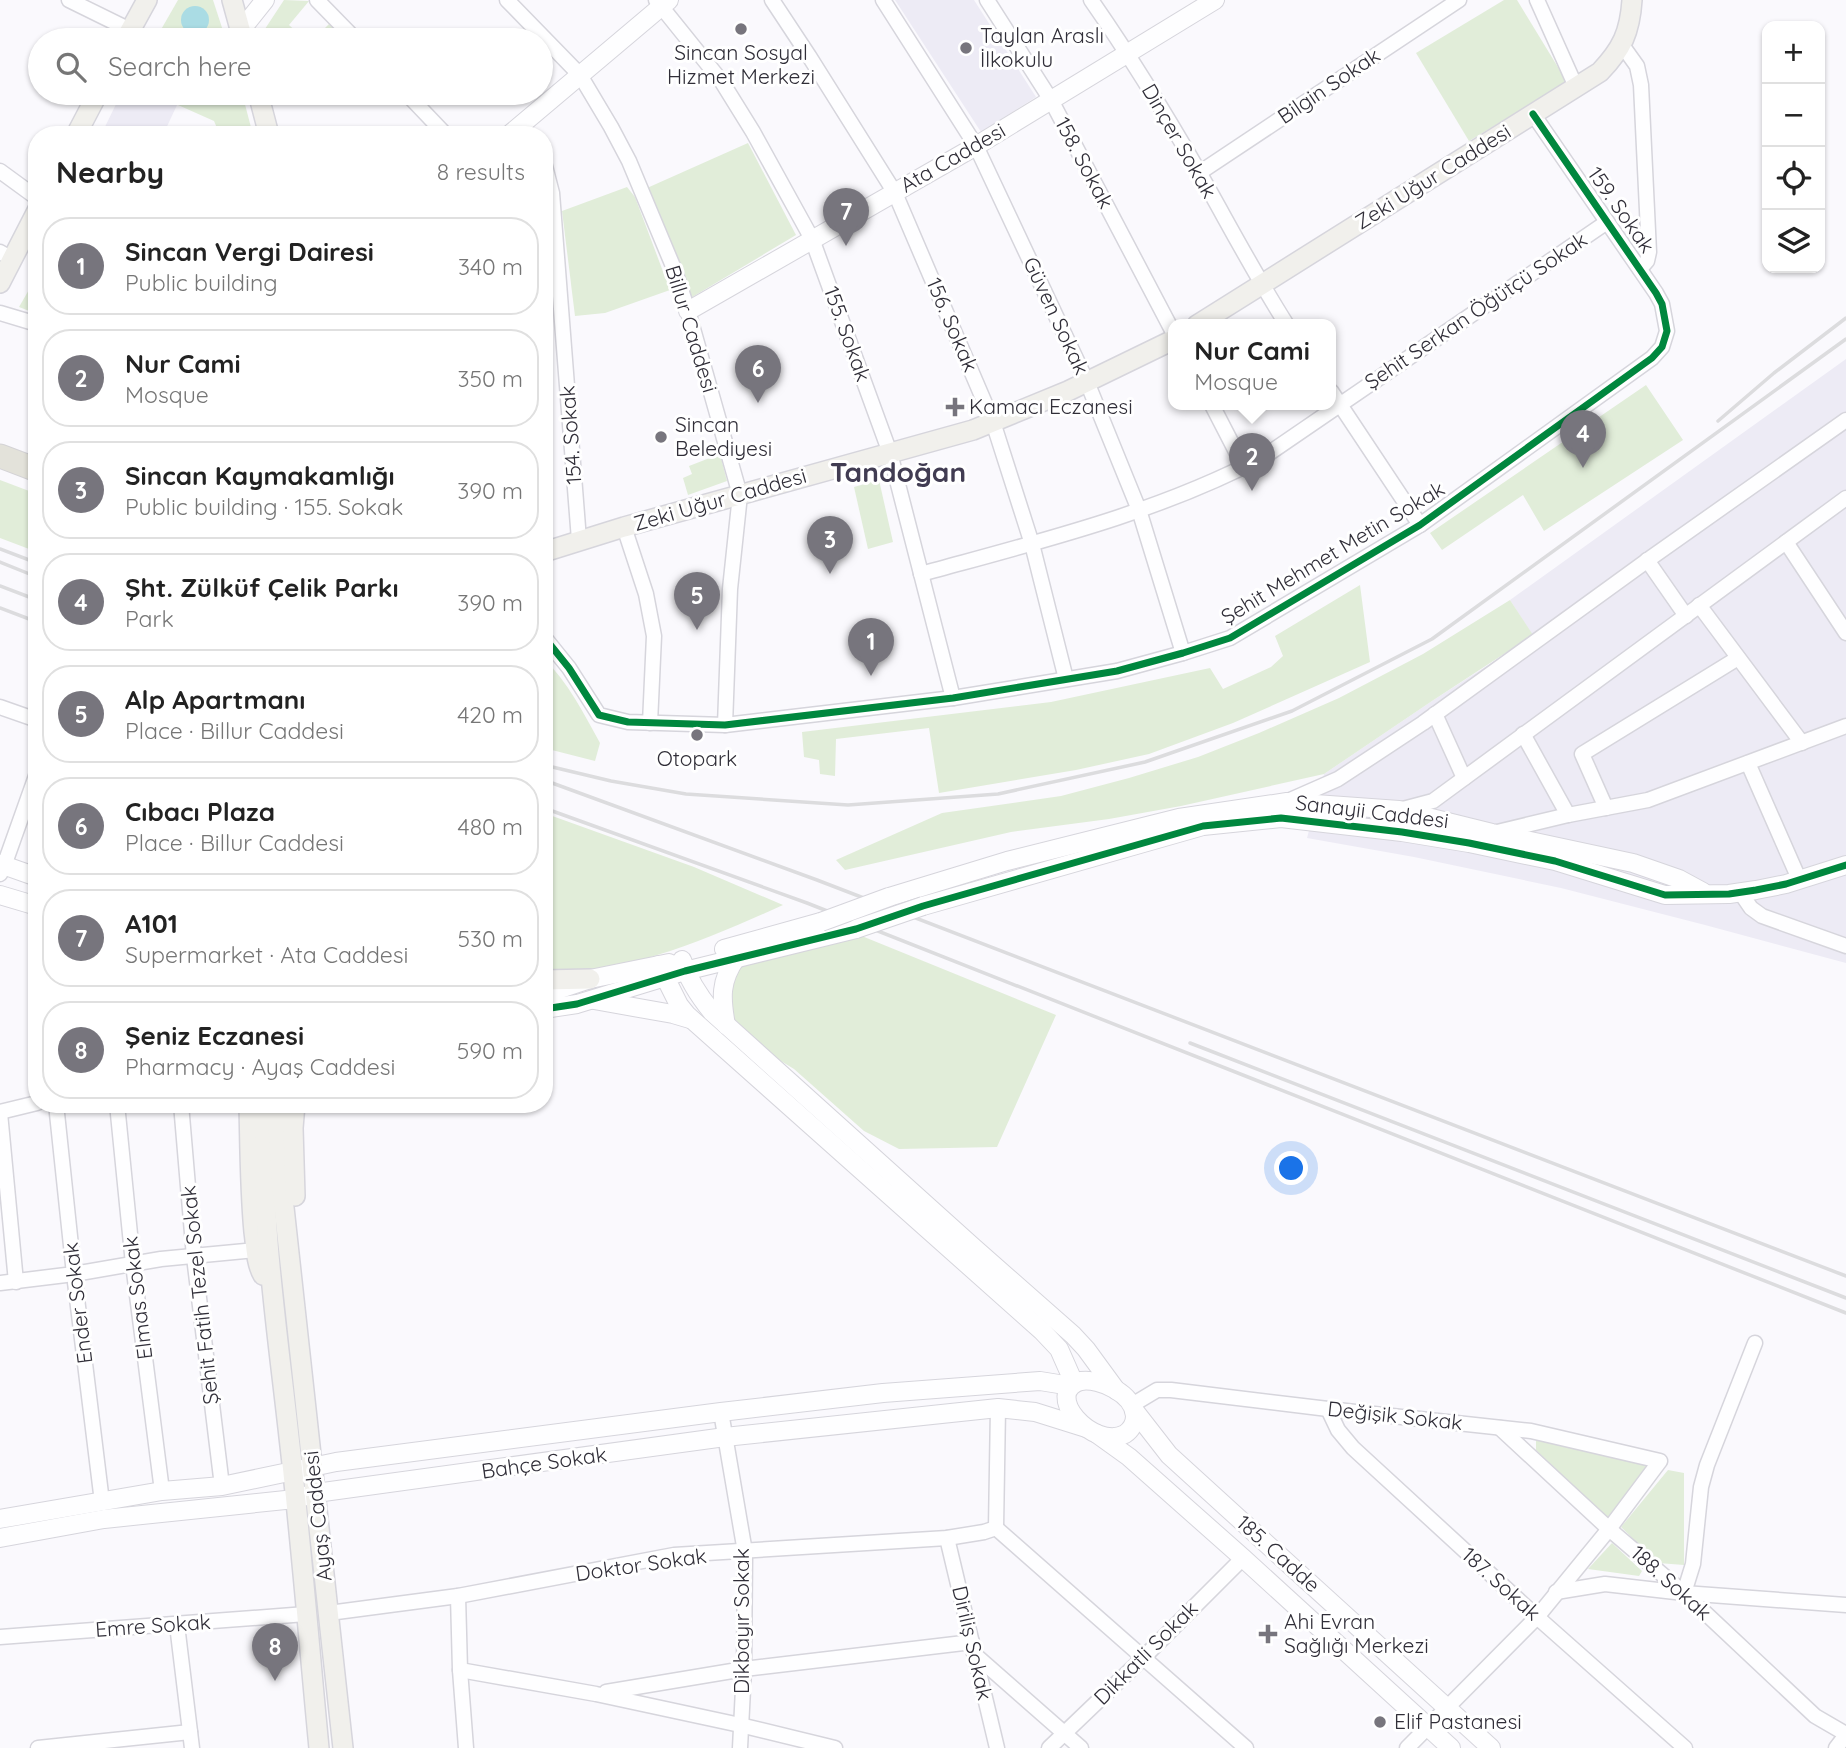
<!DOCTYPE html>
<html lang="en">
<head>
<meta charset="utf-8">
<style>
	:root { --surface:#fff; --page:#f2f2f2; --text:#222; --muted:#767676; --line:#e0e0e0; --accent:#77757d }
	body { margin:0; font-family:Quicksand,sans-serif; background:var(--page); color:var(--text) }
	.controls { position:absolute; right:21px; top:21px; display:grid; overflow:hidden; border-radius:14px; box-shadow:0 2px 5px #0004 }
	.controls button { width:63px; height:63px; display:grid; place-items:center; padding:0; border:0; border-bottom:2px solid var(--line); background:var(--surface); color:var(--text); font:35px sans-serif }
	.you { position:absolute; left:1292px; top:1169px; width:24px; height:24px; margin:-18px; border:5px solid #fff; border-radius:50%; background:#1a73e8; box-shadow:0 0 0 10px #1a73e833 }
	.badge { display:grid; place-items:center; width:46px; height:46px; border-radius:50%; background:var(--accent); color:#fff; font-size:23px; font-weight:700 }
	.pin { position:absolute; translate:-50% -58px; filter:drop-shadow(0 2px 4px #0008) }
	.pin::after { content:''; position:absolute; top:37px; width:24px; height:21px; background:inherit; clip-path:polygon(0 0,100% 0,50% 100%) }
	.popup { position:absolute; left:1168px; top:319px; width:168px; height:91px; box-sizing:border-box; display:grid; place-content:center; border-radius:14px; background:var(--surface); filter:drop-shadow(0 2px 5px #0005); font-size:23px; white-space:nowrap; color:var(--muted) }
	.popup b { font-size:26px; color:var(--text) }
	.popup::after { content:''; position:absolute; left:50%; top:100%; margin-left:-14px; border:14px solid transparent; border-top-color:var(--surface) }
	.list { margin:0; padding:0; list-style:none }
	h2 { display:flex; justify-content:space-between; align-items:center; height:91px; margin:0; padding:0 28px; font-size:30px }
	h2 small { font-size:23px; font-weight:400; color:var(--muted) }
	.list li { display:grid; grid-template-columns:46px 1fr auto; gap:21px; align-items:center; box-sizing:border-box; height:98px; margin:0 14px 14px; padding:0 14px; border:2px solid var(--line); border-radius:28px }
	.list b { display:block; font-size:26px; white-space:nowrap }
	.list p { margin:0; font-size:23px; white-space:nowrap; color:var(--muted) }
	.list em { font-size:23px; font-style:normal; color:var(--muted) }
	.icon { flex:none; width:38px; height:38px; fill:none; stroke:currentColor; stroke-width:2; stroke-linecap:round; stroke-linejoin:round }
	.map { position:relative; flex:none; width:1846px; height:1748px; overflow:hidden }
	.search { position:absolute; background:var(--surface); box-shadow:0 2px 5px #0004; left:28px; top:28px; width:525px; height:77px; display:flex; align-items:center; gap:18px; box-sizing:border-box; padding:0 24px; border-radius:38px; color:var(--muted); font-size:26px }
	.panel { position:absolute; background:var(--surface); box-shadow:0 2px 5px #0004; left:28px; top:126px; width:525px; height:987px; border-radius:28px }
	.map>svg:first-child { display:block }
	.built { fill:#edebf5 }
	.green { fill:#e1edd9 }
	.water { fill:#aadce4 }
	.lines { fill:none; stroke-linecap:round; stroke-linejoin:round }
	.minor-casing { stroke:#d6d5dc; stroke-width:17 }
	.tertiary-casing { stroke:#d6d5dc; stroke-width:20 }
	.secondary-casing { stroke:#d6d5dc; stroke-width:22 }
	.primary-casing { stroke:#d4d3d6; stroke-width:25 }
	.minor { stroke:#fefeff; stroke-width:14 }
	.tertiary { stroke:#fefeff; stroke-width:18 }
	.secondary { stroke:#f1f0ec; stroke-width:19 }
	.primary { stroke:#e3e2da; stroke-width:23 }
	.rail { stroke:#dcdcde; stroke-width:3.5 }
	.tertiary-bridge-casing { stroke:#d6d5dc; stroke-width:20; stroke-linecap:butt }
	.tertiary-bridge { stroke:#fefeff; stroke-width:18 }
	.cycleway-casing { stroke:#fff; stroke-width:11 }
	.cycleway { stroke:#00873e; stroke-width:7 }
	.poi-dot { fill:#77757d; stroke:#fff; stroke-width:2.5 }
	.labels { text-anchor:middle; stroke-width:6; stroke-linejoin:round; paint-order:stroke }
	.poi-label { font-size:21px; fill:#302e38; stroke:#fff; text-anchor:start }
	.street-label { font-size:21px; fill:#302e38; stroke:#fff }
	.district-label { font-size:28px; font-weight:bold; fill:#413c52; stroke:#fff }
</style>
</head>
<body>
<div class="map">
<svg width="1846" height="1748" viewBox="0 0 1846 1748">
	<rect width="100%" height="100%" fill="#faf9fd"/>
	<!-- built -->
	<g class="built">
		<path d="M895,0H974L1036,97L981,132Z"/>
		<path d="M124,93H151L177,105L163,135H101L119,98Z"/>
		<path d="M1846,359V963L1705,925L1561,888L1414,857L1307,838L1324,774L1432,701L1533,636L1510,600Z"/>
	</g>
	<!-- green -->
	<g class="green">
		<path d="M178,0H213L226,40H155Z"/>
		<path d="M284,0L309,1L289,25L305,40H263L261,35Z"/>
		<path d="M1504,0H1517L1567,82L1469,141L1416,53Z"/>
		<path d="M329,24L336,32L329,40H313Z"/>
		<path d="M151,93H242L253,135H220L214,121Z"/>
		<path d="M748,143L796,235L689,299L647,188Z"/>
		<path d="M627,187L635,197L670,290L605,313L575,316L562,211Z"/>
		<path d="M30,288L37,294V314L19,307Z"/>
		<path d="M1646,385L1683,440L1544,531L1523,495L1442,550L1430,533Z"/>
		<path d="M720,454L727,481L688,495L683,478L692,474L689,466Z"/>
		<path d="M0,480L37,494V552L0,538Z"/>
		<path d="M879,480L893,542L868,549L854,487Z"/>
		<path d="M1360,585L1370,662L1233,723L1149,754L1076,770L939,793L929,728L836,739L835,776L820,774L819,760L804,757L802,732L1051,702L1210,668L1223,689L1271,667L1283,656L1275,636Z"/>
		<path d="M1510,600L1533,635L1432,701L1324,774L1181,806L1109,819L1011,832L845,870L836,860L942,813L1061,796L1129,778L1198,757L1259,733L1339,698L1423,654Z"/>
		<path d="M544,659C568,682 584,714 600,743L595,761L544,748Z"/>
		<path d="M544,813L694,867L783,905C708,939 627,974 544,974Z"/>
		<path d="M847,930L1056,1015L997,1147L899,1149L864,1131L794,1069L753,1044L733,1019L725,996L732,967Z"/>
		<path d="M1536,1440L1650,1466L1607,1518L1536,1450Z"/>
		<path d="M1668,1470L1684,1473V1565L1658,1563L1621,1527Z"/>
		<path d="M1612,1543L1642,1571L1639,1576L1588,1569Z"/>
	</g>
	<!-- water -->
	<circle class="water" cx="195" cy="20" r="14"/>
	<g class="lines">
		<!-- minor casing -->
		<g class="minor-casing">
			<g id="minor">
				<path d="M69,0L130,30"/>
				<path d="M317,0L356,40"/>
				<path d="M507,0L580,75L611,127L629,161L675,271L688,311L740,495L730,589L725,725"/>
				<path d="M656,0L722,82L753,132L812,239L890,453L953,698"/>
				<path d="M772,0L809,56L895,193L993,422L1032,544L1066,679"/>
				<path d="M883,0L976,146L1087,382L1139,510L1183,653"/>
				<path d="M987,0L1051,100L1173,332"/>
				<path d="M1091,0C1130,56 1165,113 1199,172C1228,223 1255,275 1287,325"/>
				<path d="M1537,0L1576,87"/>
				<path d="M1622,45L1637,66L1641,85L1649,252L1647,261L1640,269"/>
				<path d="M406,93L446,135"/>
				<path d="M544,162L552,193L579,540"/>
				<path d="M0,171L37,198"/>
				<path d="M1199,173L1459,0"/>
				<path d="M0,252L12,259"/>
				<path d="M0,313L37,324"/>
				<path d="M1331,391L1420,525"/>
				<path d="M1212,405L1244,467"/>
				<path d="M624,527L646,594L654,636L650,723"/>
				<path d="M1786,542L1846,633"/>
				<path d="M1647,560L1686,616"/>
				<path d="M921,574C1037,542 1158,513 1265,456L1607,222"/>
				<path d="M1699,605L1802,743"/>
				<path d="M544,637L569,668L599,715L628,722L725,725L953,698L1117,671L1183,653L1230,638L1420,525L1652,358L1662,347L1667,331L1662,304L1656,293L1533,114"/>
				<path d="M0,707L37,720"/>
				<path d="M1435,714L1464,778"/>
				<path d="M1523,734L1568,815"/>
				<path d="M1748,763L1799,879"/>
				<path d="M1288,801L1338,779L1423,723L1652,557L1846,420"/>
				<path d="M1606,808L1582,754L1738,658"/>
				<path d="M1399,810L1433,801L1846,498"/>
				<path d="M1493,833L1568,815L1648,800L1846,726"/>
				<path d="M0,874L4,866L37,773"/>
				<path d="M1740,892L1751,908L1762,916L1846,946"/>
				<path d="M56,1104L74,1274L102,1502"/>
				<path d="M117,1104L133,1264L162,1491"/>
				<path d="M181,1104L194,1257L222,1486"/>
				<path d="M0,1112L37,1103"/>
				<path d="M0,1113L16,1282"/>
				<path d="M0,1283L74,1274L161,1259L256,1250"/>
				<path d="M1132,1405L1157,1390H1171L1328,1409L1531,1431L1660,1461L1609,1529L1537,1617L1407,1748"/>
				<path d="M1328,1409L1338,1430L1353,1448L1537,1617L1685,1748"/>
				<path d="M721,1412L745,1552L744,1669L740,1748"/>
				<path d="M1500,1428L1609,1529L1684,1593L1815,1716L1846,1734"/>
				<path d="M996,1528L998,1408"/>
				<path d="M947,1538L997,1748"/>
				<path d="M1556,1592L1605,1584L1684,1593L1846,1605"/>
				<path d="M1684,1593L1693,1564L1701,1487L1707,1465L1755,1343"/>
				<path d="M458,1596L460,1670L466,1748"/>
				<path d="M329,1613L458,1596L674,1555L947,1538L984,1532L996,1528L1246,1748"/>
				<path d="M177,1625L192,1748"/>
				<path d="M0,1637L306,1614"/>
				<path d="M974,1654L1081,1748"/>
				<path d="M460,1670L596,1694L740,1725L835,1748"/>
				<path d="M606,1692L744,1669L972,1642"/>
				<path d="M38,1748L190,1732"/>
				<path d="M1049,1748L1143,1658L1243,1558"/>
				<path d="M1836,1748L1846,1735"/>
			</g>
		</g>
		<!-- tertiary casing -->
		<g class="tertiary-casing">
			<g id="tertiary">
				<path d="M241,30L265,0"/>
				<path d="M509,135L669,0"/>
				<path d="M688,311L976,146L1215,0"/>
				<path d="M0,864L37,877"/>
				<path d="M0,895L37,906"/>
				<path d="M889,897L1007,861L1179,818L1287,802L1399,810L1492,833L1633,863L1679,879L1703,892"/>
				<path d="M923,906L1203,826L1281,818L1402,832L1469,843L1555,861L1665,895L1729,894L1756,890L1786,884L1846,865"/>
				<path d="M724,949L821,922"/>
				<path d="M682,960C688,979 699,996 712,1012L973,1247L1073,1335L1086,1349L1116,1390"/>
				<path d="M659,965L679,1005L687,1015L1042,1331L1059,1349L1074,1383"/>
				<path d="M544,992H551L590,979L669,963"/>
				<path d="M594,1000L673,1014L690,1019"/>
				<path d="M544,1009L577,1004L685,971L856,929"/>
				<path d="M726,1025C721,998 720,981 736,958"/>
				<path d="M1081,1381C1100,1378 1134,1394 1135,1416C1135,1423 1131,1430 1125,1434C1093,1451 1041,1393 1081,1381Z"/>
				<path d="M1134,1410L1169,1455L1491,1748"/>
				<path d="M1097,1434L1129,1457L1243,1558L1451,1748"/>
				<path d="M0,1519L162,1491L222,1486L336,1462L721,1412L883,1393L1040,1381L1071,1386"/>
				<path d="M0,1538L104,1519L295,1499L316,1493L725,1437L998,1408L1035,1412L1086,1428"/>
			</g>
		</g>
		<!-- secondary casing -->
		<g class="secondary-casing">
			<g id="secondary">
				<path d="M232,0L243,40"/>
				<path d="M125,40L147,0"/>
				<path d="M258,93L269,135"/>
				<path d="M76,135L98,93"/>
				<path d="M0,283L37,211"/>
				<path d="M1197,325L1600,72C1622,49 1630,32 1632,0"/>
				<path d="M544,552L624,527L973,430L1068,391L1173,340"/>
				<path d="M544,980L590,979"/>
				<path d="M249,1104C250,1147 250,1190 254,1232C256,1246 256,1263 263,1275"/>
				<path d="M266,1104C259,1214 277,1327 289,1437C301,1540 309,1644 319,1748"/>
				<path d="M278,1104V1126L281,1180L343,1748"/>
				<path d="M295,1104L293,1128L295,1196"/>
			</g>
		</g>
		<!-- primary casing -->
		<g class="primary-casing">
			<path id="primary" d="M0,456L37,470"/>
		</g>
		<!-- minor -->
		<use href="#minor" class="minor"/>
		<!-- tertiary -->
		<use href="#tertiary" class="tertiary"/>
		<!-- secondary -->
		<use href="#secondary" class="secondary"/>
		<!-- primary -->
		<use href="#primary" class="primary"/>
		<!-- rail -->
		<g class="rail">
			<path d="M1718,421L1774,373L1846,318"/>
			<path d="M0,549L37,563"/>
			<path d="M0,562L37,577"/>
			<path d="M0,586L37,600"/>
			<path d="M0,608L37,622"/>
			<path d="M544,765L611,781L686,794L848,805L998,794L1145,762L1292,711L1432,639L1846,339"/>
			<path d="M544,780L817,880L1846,1276"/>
			<path d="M544,808L807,903L1846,1313"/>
			<path d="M1190,1043L1846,1298"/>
		</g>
		<!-- tertiary-bridge casing -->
		<g class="tertiary-bridge-casing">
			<g id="tertiary-bridge">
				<path d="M821,922L889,897"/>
				<path d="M856,929L923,906"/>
			</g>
		</g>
		<!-- tertiary-bridge -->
		<use href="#tertiary-bridge" class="tertiary-bridge"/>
		<!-- cycleway casing -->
		<g class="cycleway-casing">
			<g id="cycleway">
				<path d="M544,637L569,668L599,715L628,722L725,725L953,698L1117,671L1183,653L1230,638L1420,525L1652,358L1662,347L1667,331L1662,304L1656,293L1533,114"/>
				<path d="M544,1009L577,1004L685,971L856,929L923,906L1203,826L1281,818L1402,832L1469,843L1555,861L1665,895L1729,894L1756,890L1786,884L1846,865"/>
			</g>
		</g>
		<!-- cycleway -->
		<use href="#cycleway" class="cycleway"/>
	</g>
	<!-- markers -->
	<g class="poi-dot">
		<circle cx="741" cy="29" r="7"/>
		<circle cx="966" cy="48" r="7"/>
		<path d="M951.5 396.5h7v7h7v7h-7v7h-7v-7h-7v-7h7z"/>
		<circle cx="661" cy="437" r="7"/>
		<circle cx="697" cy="735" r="7"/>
		<path d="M1264.5 1623.5h7v7h7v7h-7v7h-7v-7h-7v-7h7z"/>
		<circle cx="1380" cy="1722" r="7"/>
	</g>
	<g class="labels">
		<!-- poi labels -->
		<g class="poi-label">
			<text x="980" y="43">Taylan Araslı<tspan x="980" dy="24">İlkokulu</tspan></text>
			<text x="741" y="60" text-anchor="middle">Sincan Sosyal<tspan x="741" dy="24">Hizmet Merkezi</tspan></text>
			<text x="969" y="414">Kamacı Eczanesi</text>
			<text x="675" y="432">Sincan<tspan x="675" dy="24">Belediyesi</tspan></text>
			<text x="697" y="766" text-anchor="middle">Otopark</text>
			<text x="1284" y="1629">Ahi Evran<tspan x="1284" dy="24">Sağlığı Merkezi</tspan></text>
			<text x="1394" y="1729">Elif Pastanesi</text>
		</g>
		<!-- street labels -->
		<g class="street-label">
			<text transform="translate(1329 86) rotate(-34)" y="7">Bilgin Sokak</text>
			<text transform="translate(1179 141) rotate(60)" y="7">Dinçer Sokak</text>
			<text transform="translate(953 158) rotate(-30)" y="7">Ata Caddesi</text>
			<text transform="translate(1084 163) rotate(62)" y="7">158. Sokak</text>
			<text transform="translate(1433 177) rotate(-32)" y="7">Zeki Uğur Caddesi</text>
			<text transform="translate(1621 210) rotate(55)" y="7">159. Sokak</text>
			<text transform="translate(1476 311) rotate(-34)" y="7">Şehit Serkan Öğütçü Sokak</text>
			<text transform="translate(1056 316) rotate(65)" y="7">Güven Sokak</text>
			<text transform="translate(952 325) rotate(67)" y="7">156. Sokak</text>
			<text transform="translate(691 329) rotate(73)" y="7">Billur Caddesi</text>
			<text transform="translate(847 334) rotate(70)" y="7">155. Sokak</text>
			<text transform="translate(571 435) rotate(-94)" y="7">154. Sokak</text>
			<text transform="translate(720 500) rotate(-16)" y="7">Zeki Uğur Caddesi</text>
			<text transform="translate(1333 553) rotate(-31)" y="7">Şehit Mehmet Metin Sokak</text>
			<text transform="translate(1372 812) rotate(7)" y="7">Sanayii Caddesi</text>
			<text transform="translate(200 1295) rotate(-96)" y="7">Şehit Fatih Tezel Sokak</text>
			<text transform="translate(138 1298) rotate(-97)" y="7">Elmas Sokak</text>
			<text transform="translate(78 1303) rotate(-97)" y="7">Ender Sokak</text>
			<text transform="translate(1395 1416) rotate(6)" y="7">Değişik Sokak</text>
			<text transform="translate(544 1463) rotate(-8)" y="7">Bahçe Sokak</text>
			<text transform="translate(318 1516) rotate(-96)" y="7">Ayaş Caddesi</text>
			<text transform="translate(1278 1554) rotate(42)" y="7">185. Cadde</text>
			<text transform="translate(641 1565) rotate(-8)" y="7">Doktor Sokak</text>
			<text transform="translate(1671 1583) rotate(42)" y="7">188. Sokak</text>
			<text transform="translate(1501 1584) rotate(42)" y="7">187. Sokak</text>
			<text transform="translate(742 1621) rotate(-90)" y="7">Dikbayır Sokak</text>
			<text transform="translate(153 1626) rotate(-4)" y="7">Emre Sokak</text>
			<text transform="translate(972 1643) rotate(77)" y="7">Diriliş Sokak</text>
			<text transform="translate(1146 1653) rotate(-45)" y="7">Dikkatli Sokak</text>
		</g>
		<!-- district labels -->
		<g class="district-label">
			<text x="898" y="482">Tandoğan</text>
		</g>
	</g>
</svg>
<div class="controls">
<button>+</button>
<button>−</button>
<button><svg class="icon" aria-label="locate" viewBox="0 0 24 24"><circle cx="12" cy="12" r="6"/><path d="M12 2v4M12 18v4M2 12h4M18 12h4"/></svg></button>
<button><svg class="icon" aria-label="layers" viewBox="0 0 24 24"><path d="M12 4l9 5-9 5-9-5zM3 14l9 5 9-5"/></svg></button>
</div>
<div class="you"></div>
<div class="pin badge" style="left:871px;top:676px">1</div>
<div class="pin badge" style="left:1252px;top:491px">2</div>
<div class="popup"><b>Nur Cami</b>Mosque</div>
<div class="pin badge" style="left:830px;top:574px">3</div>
<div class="pin badge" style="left:1583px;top:468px">4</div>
<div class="pin badge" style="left:697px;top:630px">5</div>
<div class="pin badge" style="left:758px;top:403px">6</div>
<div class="pin badge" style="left:846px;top:246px">7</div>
<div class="pin badge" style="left:275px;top:1681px">8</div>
<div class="search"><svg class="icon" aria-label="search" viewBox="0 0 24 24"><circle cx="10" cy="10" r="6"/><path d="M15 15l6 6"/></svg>Search here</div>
<section class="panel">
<h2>Nearby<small>8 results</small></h2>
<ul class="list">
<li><span class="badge">1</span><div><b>Sincan Vergi Dairesi</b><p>Public building</p></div><em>340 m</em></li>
<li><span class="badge">2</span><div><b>Nur Cami</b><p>Mosque</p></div><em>350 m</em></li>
<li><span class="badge">3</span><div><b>Sincan Kaymakamlığı</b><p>Public building · 155. Sokak</p></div><em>390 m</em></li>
<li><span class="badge">4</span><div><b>Şht. Zülküf Çelik Parkı</b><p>Park</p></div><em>390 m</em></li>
<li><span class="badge">5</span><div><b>Alp Apartmanı</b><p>Place · Billur Caddesi</p></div><em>420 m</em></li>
<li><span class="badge">6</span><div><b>Cıbacı Plaza</b><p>Place · Billur Caddesi</p></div><em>480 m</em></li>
<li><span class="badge">7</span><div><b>A101</b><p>Supermarket · Ata Caddesi</p></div><em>530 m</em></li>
<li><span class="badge">8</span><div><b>Şeniz Eczanesi</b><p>Pharmacy · Ayaş Caddesi</p></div><em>590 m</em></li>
</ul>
</section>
</div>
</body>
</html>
